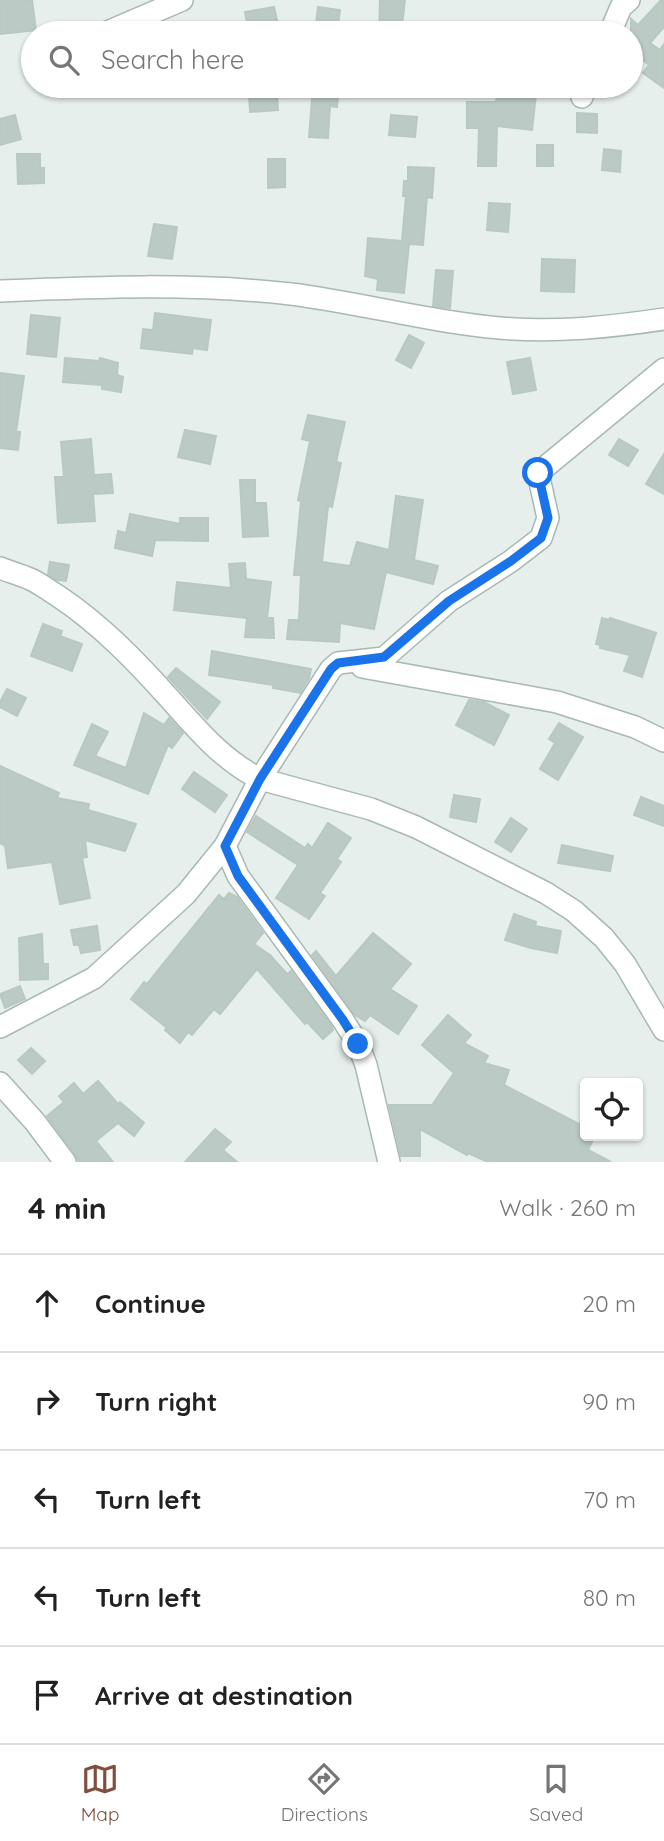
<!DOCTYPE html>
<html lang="en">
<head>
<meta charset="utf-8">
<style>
	:root { --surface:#fff; --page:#f2f2f2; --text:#222; --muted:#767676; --line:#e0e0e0; --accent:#804e3d }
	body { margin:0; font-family:Quicksand,sans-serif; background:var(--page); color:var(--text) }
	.controls { position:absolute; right:21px; bottom:21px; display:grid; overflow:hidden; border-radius:7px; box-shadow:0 2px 5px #0004 }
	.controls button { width:63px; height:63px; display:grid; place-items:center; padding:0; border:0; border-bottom:2px solid var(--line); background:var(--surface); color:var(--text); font:35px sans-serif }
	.stop { position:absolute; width:21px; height:21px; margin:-16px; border:5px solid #1a73e8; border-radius:50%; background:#fff }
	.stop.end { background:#1a73e8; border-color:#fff; box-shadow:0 2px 7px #0008 }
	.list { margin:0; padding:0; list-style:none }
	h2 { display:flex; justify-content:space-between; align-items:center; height:91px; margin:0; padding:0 28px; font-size:30px }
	h2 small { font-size:23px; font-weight:400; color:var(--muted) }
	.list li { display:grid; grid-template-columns:46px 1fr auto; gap:21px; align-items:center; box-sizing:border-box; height:98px; padding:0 28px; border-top:2px solid var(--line) }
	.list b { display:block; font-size:26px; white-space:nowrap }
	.list em { font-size:23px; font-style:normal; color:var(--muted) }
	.icon { flex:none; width:38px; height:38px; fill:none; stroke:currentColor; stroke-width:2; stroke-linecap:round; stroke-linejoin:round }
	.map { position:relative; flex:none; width:664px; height:1162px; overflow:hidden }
	.search { position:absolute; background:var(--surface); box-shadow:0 2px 5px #0004; left:21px; right:21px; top:21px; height:77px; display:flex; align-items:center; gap:18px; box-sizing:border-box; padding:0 24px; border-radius:38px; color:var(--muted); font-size:26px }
	.sheet { height:581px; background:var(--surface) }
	nav { display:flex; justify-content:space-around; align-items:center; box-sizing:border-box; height:98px; border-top:2px solid var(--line); background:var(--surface); font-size:19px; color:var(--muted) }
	nav a { display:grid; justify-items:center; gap:4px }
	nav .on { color:var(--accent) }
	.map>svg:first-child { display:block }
	.building { fill:#bbcac4; stroke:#b8c9c2; stroke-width:2 }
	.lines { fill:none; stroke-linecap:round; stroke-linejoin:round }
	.minor-casing { stroke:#a8b8b2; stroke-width:24 }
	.minor { stroke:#fff; stroke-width:21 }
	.route { stroke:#1a73e8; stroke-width:9 }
</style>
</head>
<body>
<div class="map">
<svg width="664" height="1162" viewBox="0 0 664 1162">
	<rect width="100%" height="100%" fill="#e6efeb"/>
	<!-- building -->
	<g class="building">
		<path d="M0,0H32L36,30L0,34Z"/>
		<path d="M380,0H405L401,33H379Z"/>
		<path d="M661,0H664V27L650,43L660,50L664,44V88L643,73L649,65L631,50V19L638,25Z"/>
		<path d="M274,7L279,29L249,33L245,12Z"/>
		<path d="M318,7L340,10L337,33H315Z"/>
		<path d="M313,86H339L337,107L330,106L328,138L309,137Z"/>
		<path d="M498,89L536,94L532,130L497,126L496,166H478L479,128H467V102H496Z"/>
		<path d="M277,92L278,110L250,112L249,94Z"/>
		<path d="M577,113L597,114V133L577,132Z"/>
		<path d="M15,115L21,139L0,145V119Z"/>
		<path d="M391,115L417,117L415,137L389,135Z"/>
		<rect x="537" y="145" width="16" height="21"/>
		<path d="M604,149L621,151L620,172L602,170Z"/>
		<path d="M17,154H40V168H44V183L18,184Z"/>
		<path d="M268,159H285V187L268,188Z"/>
		<path d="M408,167L434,168L432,198L427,197L423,245L409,244L404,293L377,290L378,279L365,276L368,238L402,241L406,196H403L404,181H408Z"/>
		<path d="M489,203L510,204L508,232L487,230Z"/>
		<path d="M154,224L177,227L172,259L148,256Z"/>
		<path d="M542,259L575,260L574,292L541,291Z"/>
		<path d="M436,270L453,271L450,308L433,306Z"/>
		<path d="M155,313L211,320L207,350L193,348L192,354L141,348L143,329L153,330Z"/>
		<path d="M31,315L60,318L56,357L27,354Z"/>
		<path d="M409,335L424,343L411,368L396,360Z"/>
		<path d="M65,358L99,361L100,358L118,363L117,375L123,377L121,392L102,389V385L63,382Z"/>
		<path d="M530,358L536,390L513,394L507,362Z"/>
		<path d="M0,373L24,376L16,432H20L18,450L0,448Z"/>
		<path d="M308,415L345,422L336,462L341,463L332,507L328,506L322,562L350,566L357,542L389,550L396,496L423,500L414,560L438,566L433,584L386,572L374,629L340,623L339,642L287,639L289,620H299L301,575H294L301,501L298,500L310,441L302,439Z"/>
		<path d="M185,430L216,436L210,464L178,457Z"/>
		<path d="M91,439L94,475L111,474L113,493L93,494L95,521L58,523L55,477H64L61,442Z"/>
		<path d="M619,439L638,450L628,466L609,455Z"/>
		<path d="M664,454V494L646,484Z"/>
		<path d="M240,480H255V503H266L268,536L243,537Z"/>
		<path d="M130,514L180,524V518H208V541L155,540L152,556L115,548L118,531L126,533Z"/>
		<path d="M50,562L69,565L66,581L57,580L48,574Z"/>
		<path d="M245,563L246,579L271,582L267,618H273L274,638L245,637L247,618L174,610L177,582L231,588L229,564Z"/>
		<path d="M602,618L609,620L610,618L656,633L642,677L624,671L630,655L600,648V645L596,644Z"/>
		<path d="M43,624L62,631L60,636L82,644L72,671L31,656Z"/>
		<path d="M212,651L311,669L309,678L300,693L273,688V685L209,675Z"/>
		<path d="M176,668L220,702L207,719L168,677Z"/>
		<path d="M7,689L26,698L17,716L0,707V702Z"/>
		<path d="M469,700L484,702L509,715L494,745L456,725Z"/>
		<path d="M144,713L164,725L169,718L183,733L172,748L168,745L148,794L74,765L92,724L108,732L95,756L126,768Z"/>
		<path d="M559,723L583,737L558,780L540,769L555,743L549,739Z"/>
		<path d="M0,766L59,793L57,798L89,804L88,810L136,824L125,851L85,840L87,857L82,858L90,898L60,904L52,862L8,868L5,846L0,843Z"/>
		<path d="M194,772L227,795L215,812L182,789Z"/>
		<path d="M454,795L480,799L476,822L450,817Z"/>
		<path d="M641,797L664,806V826L634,815Z"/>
		<path d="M256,816L305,848L308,844L312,848L328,823L351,838L337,859L341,862L320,893L325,896L309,919L276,898L298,865L247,832Z"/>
		<path d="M511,818L527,829L511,852L495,842Z"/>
		<path d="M562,845L613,856L610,871L558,863Z"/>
		<path d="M229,893L237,897L263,933L254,944L270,955L287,974L291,971L332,1027L333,1030L323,1039L307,1022L305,1024L257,969L220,1014L214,1009L192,1035L188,1032L180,1043L165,1030L167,1028L131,999L144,982L147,984L219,895L224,899Z"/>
		<path d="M514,914L536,922L535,926L561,931L557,953L531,948L505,940Z"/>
		<path d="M97,926L100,950L81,953L79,945H74L71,930Z"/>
		<path d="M373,933L411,964L390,989L417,1006L398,1034L370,1015L365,1021L355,1015L312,955L316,951L336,976Z"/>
		<path d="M42,934L43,964H48V979L20,980L19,938Z"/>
		<path d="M20,986L25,999L5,1008L0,994Z"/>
		<path d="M448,1015L471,1035L464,1043L488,1056L484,1063L509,1070L504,1085L585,1127V1136L594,1138L588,1150L611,1162H488L468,1153L467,1155L420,1129V1156H401L389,1105H432L454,1073L422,1045Z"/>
		<path d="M31,1048L45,1061L32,1074L18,1060Z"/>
		<path d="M98,1081L118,1104L120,1102L144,1123L134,1136L118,1123L96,1141L113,1162H79L75,1154L47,1116L64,1102L59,1096L74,1083L83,1094Z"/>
		<path d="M215,1129L231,1142L223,1150L237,1162H185Z"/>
	</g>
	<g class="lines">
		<!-- minor casing -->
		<g class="minor-casing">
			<g id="minor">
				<path d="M105,33L182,0"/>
				<path d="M610,33L621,7L629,0"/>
				<path d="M582,97L586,86"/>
				<path d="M0,291C97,287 194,283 291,294C361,303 430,322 500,328C555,333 610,327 664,319"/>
				<path d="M0,568C10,572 21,575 30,579C40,583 49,591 58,596C100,624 135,660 169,698C197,729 222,760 260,779L371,809L416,827L546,893L574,911L604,938L625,964L664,1030"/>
				<path d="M362,667L557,702L635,727L664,741"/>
				<path d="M225,846L238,876L343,1020L358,1044L366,1065L389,1162"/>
				<path d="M0,1027L94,978L186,894L225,846L260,779L331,669L338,663L384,658L449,601L511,561L541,538L548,518L538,473L664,369"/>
				<path d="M0,1083L35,1122L65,1162"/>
			</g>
		</g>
		<!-- minor -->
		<use href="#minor" class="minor"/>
	</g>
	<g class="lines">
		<!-- route -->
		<path class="route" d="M358,1044L343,1020L238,876L225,846L260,779L331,669L338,663L384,657L449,601L511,561L541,538L548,518L538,473"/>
	</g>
</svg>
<div class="controls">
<button><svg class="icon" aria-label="locate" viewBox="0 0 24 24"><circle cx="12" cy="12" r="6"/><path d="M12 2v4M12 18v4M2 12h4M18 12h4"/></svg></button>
</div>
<div class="stop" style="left:538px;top:473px"></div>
<div class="stop end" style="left:358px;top:1044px"></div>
<div class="search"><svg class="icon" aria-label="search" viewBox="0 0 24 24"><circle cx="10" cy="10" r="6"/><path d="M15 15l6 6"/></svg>Search here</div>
</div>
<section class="sheet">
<h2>4 min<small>Walk · 260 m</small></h2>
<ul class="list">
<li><svg class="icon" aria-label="ahead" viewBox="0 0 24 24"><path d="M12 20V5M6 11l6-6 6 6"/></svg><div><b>Continue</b></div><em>20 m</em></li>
<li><svg class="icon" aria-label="right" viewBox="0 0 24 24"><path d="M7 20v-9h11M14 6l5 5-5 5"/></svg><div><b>Turn right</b></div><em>90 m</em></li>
<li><svg class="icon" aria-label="left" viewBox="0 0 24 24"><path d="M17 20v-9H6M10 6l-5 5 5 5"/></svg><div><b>Turn left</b></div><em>70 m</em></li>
<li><svg class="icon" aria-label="left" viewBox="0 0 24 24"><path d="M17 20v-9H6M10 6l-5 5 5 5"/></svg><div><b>Turn left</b></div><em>80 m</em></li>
<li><svg class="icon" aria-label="arrive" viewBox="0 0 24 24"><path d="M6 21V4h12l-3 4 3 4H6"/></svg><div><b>Arrive at destination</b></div></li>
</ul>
</section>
<nav>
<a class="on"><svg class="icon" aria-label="map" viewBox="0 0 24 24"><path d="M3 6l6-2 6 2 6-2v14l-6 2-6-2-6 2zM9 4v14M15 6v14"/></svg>Map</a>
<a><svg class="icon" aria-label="directions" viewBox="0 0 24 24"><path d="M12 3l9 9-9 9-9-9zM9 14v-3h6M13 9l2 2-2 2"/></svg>Directions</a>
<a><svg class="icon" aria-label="saved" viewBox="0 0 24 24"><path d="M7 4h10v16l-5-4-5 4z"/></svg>Saved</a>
</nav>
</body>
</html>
